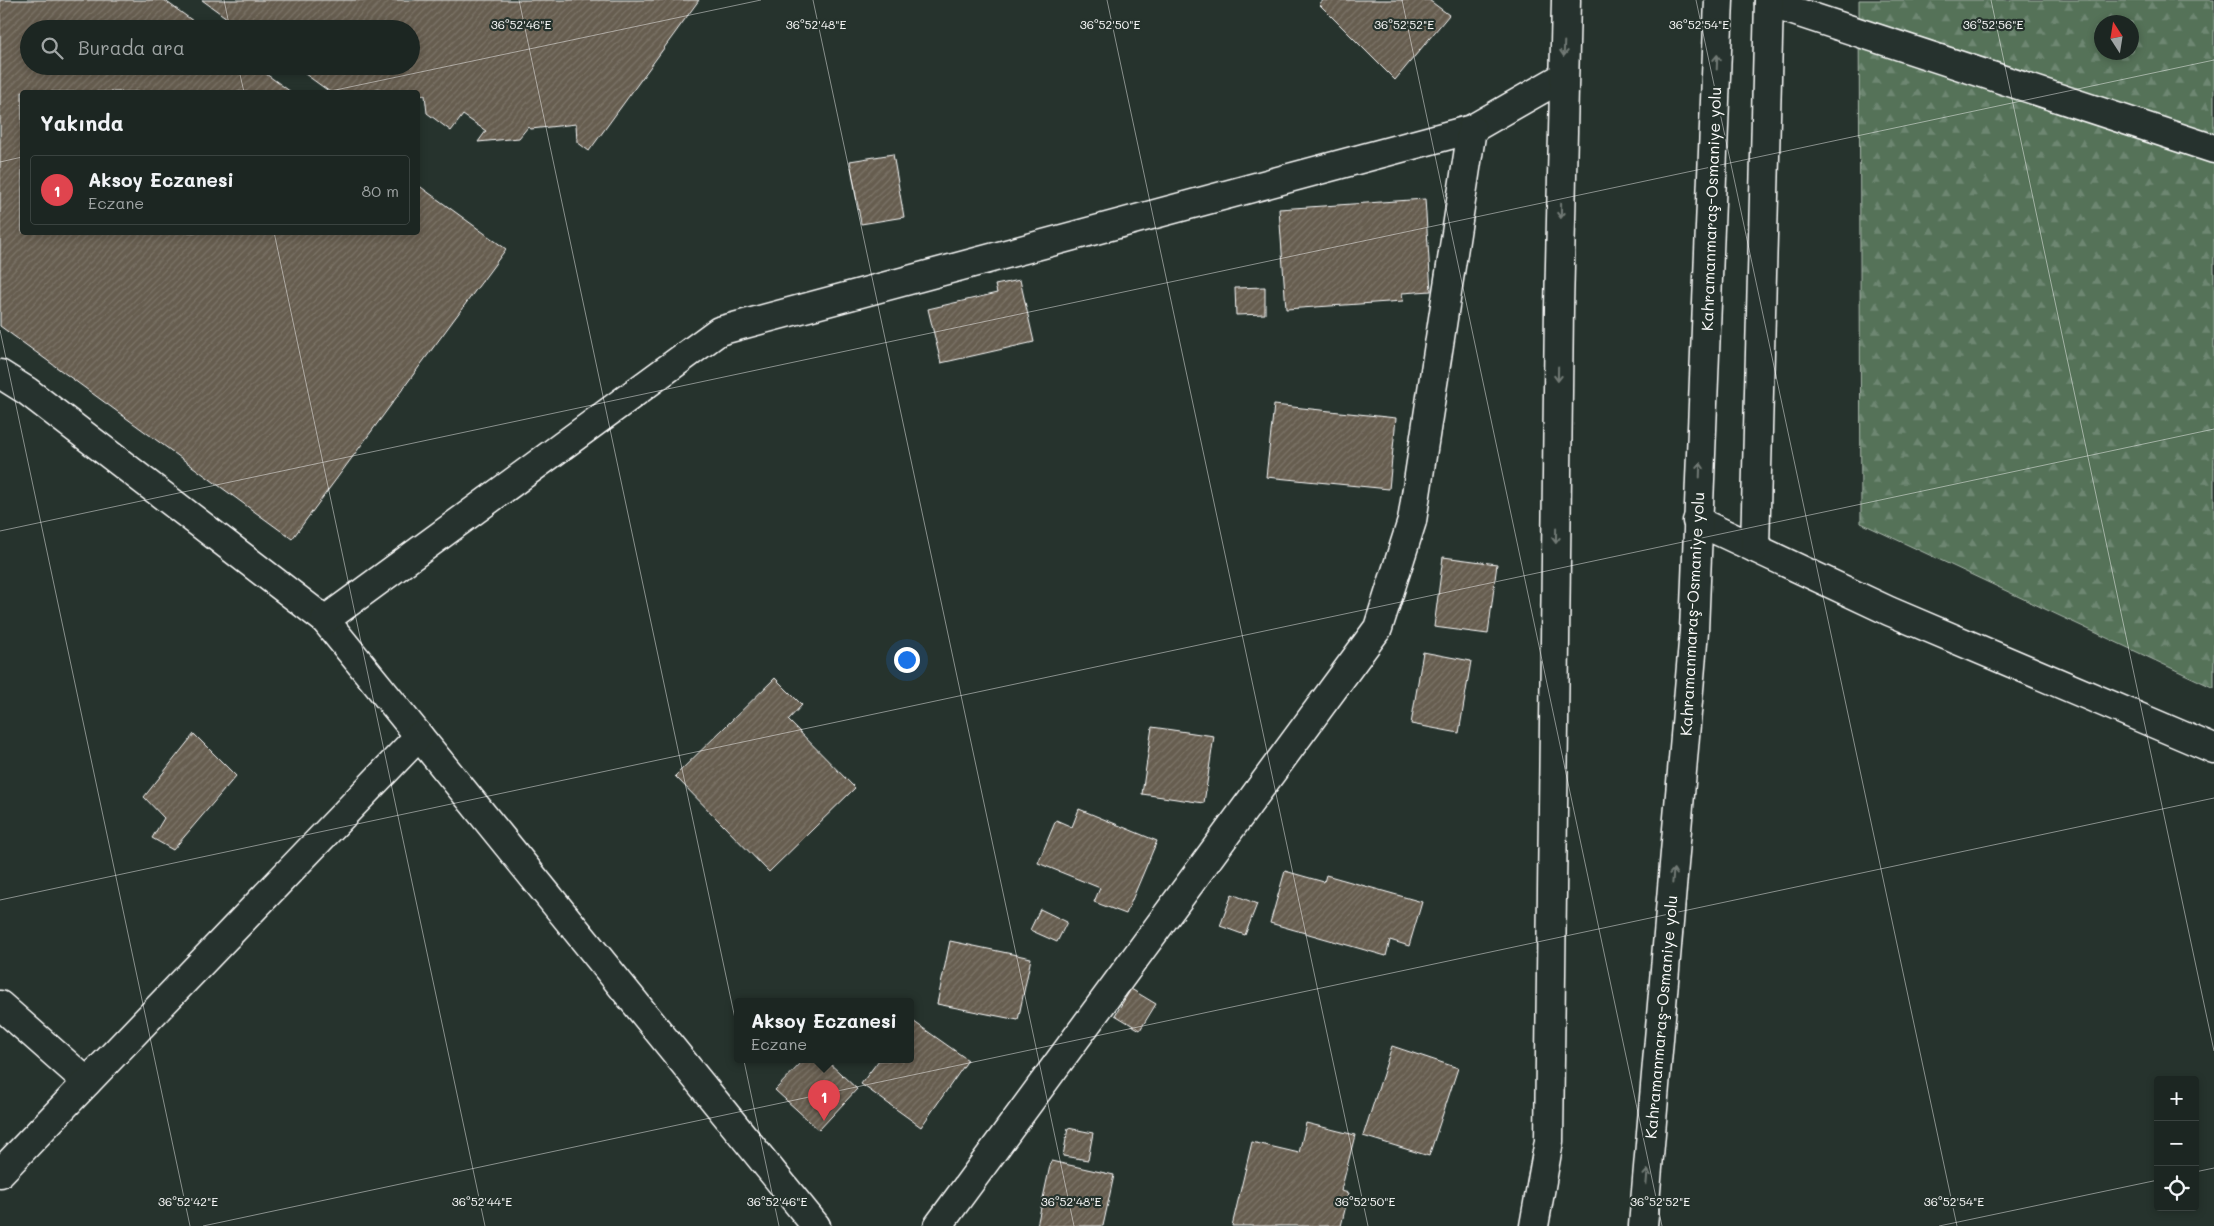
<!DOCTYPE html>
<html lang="tr">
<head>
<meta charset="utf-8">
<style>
	:root { --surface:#1c2622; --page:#252e2a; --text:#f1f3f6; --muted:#a0a5a5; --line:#3a4340; --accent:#bca0f2 }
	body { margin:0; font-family:Mali,sans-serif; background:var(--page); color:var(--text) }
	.controls { position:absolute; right:15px; bottom:15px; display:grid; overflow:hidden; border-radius:5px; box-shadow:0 2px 8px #0003 }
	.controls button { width:45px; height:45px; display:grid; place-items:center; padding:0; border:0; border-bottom:1px solid var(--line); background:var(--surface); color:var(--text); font:25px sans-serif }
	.compass { position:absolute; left:2094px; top:15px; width:45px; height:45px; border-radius:50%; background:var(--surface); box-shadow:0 2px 8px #0003; rotate:348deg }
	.you { position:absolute; left:906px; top:659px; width:18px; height:18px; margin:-12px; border:4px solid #fff; border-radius:50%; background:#1a73e8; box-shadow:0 0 0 8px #1a73e833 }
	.badge { display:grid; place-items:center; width:32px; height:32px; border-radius:50%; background:var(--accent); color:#fff; font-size:16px; font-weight:700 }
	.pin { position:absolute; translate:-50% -41px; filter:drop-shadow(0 1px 2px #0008) }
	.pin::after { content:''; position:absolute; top:26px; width:18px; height:15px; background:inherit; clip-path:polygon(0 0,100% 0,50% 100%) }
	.popup { position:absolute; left:734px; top:998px; width:180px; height:65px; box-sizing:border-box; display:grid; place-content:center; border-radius:5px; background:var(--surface); filter:drop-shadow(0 1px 4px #0005); font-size:16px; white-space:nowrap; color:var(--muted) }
	.popup b { font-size:19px; color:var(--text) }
	.popup::after { content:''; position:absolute; left:50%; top:100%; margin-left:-10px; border:10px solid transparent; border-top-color:var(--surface) }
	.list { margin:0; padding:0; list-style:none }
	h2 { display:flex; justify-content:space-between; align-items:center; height:65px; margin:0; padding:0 20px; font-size:21px }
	h2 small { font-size:16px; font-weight:400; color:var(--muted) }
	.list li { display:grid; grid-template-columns:32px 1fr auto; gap:15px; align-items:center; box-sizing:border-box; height:70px; margin:0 10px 10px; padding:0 10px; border:1px solid var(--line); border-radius:5px }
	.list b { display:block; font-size:19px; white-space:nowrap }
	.list p { margin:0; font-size:16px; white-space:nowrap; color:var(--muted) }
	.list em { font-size:16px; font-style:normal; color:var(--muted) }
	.icon { flex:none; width:28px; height:28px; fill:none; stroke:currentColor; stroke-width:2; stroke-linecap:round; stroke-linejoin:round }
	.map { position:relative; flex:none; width:2214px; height:1226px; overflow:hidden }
	.search { position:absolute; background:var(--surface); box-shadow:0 2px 8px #0003; left:20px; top:20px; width:400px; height:55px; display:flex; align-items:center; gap:12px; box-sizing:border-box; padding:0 18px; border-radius:28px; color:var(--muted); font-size:19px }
	.panel { position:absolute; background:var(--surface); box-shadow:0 2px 8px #0003; left:20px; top:90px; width:400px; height:145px; border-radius:5px }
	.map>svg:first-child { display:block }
	.forest { fill:url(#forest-firs); stroke:#aab8ac; fill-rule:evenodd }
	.building { fill:url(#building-hatch); stroke:#fff }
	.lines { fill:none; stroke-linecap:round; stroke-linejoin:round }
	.minor-casing { stroke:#fff; stroke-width:31 }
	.highway-casing { stroke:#fff; stroke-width:31 }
	.minor { stroke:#26332d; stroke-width:28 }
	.highway { stroke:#26332d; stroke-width:28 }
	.oneway { stroke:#727a76 }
	.ticks { fill:none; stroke:#fff; stroke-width:1; stroke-opacity:0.45 }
	.labels { text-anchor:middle; stroke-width:4.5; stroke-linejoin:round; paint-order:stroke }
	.street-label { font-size:16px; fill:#fff; stroke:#26332d }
	.ticks-label { font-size:12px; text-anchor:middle; fill:#fff; stroke:#26332d; stroke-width:4.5; stroke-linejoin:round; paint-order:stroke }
</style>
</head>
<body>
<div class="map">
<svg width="2214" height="1226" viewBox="0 0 2214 1226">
	<defs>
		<pattern id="forest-firs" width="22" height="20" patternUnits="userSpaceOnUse" patternTransform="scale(1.25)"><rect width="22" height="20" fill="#557259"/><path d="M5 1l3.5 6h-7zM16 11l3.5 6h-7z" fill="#6e8772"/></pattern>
		<pattern id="building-hatch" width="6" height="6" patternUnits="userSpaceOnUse" patternTransform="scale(1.25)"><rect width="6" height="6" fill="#665d4f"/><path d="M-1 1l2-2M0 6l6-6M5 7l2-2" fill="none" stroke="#7d7569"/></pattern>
	</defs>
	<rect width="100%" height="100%" fill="#26332d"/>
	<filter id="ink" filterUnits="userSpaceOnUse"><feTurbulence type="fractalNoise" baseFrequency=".02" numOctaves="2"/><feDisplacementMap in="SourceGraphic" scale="10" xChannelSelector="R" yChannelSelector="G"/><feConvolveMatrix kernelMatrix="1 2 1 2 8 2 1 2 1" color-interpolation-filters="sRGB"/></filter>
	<g filter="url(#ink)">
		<!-- forest -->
		<path class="forest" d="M1859,0H2214V688L1861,523ZM2102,22H2132V52H2102Z"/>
		<!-- building -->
		<g class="building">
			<path d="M0,0H164L204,29H29V66H255L291,92H22V232H418V185L506,249L292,539L0,326Z"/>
			<path d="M202,0H699L589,151L577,142L576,124L531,129L528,127L519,138L478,142L486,131L463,115L451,131L427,113L425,95L418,96V92H383L377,88L373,92H330L294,66H411V29H242Z"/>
			<path d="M1324,0H1429L1449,15L1395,80L1319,4Z"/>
			<path d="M893,154L904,217L861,224L850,161Z"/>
			<path d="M1425,199L1431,291L1402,293L1403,301L1286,309L1279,209Z"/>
			<path d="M1020,280L1034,342L941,363L928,309L997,293L995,285Z"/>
			<path d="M1265,287V314L1236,315L1235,288Z"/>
			<path d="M1274,405L1396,418L1389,489L1266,477Z"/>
			<path d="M1443,557L1497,564L1488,634L1434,627Z"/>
			<path d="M1423,652L1471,661L1459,733L1411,724Z"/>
			<path d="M775,678L802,705L788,720L855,788L769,872L675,776Z"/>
			<path d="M1152,727L1214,736L1204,803L1142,794Z"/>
			<path d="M194,734L236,776L173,850L152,838L164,818L144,797Z"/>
			<path d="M1079,809L1157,841L1126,914L1094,902L1100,888L1038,863L1056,820L1072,827Z"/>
			<path d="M1285,871L1324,882L1326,875L1422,902L1409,946L1390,940L1386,956L1270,923Z"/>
			<path d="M1232,894L1257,904L1245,935L1220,926Z"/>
			<path d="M1040,909L1067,922L1057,942L1030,930Z"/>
			<path d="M950,941L1031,958L1018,1020L937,1004Z"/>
			<path d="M1131,989L1156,1004L1140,1030L1115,1015Z"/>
			<path d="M910,1019L968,1060L921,1127L861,1084L879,1060H910Z"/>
			<path d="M1392,1046L1458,1068L1429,1156L1363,1136Z"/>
			<path d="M804,1060H826L857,1089L819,1130L775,1090Z"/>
			<path d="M1306,1123L1355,1135L1341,1191L1349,1193L1341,1226H1232L1252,1142L1299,1153Z"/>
			<path d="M1068,1128L1093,1133L1088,1160L1063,1156Z"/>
			<path d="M1051,1161L1114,1175L1103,1226H1037Z"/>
		</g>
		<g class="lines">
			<!-- minor casing -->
			<g class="minor-casing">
				<g id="minor">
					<path d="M1769,3L2214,149"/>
					<path d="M0,374L27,391L325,620L816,1226"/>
					<path d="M1697,521L1889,611L2214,749"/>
					<path d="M1755,548L1769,0"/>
					<path d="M325,620L719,331L1472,129L1563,77"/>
					<path d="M0,1005L87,1082"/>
					<path d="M0,1173L419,736"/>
					<path d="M938,1226L1378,628L1412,521L1472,129"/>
				</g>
			</g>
			<!-- highway casing -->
			<g class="highway-casing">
				<g id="highway">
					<path d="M1534,1226L1549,1141L1559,308L1566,0"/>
					<path d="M1643,1226L1694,631L1719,0"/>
				</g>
			</g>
			<!-- minor -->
			<use href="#minor" class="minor"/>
			<!-- highway -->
			<use href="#highway" class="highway"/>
		</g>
		<!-- one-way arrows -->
		<defs><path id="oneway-shaft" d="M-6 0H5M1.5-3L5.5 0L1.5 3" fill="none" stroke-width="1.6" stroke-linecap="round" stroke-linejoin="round" transform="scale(1.25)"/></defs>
		<g class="oneway">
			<use href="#oneway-shaft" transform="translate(1564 49) rotate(92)"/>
			<use href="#oneway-shaft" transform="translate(1717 62) rotate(-88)"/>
			<use href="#oneway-shaft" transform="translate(1561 211) rotate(91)"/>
			<use href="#oneway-shaft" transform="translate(1558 374) rotate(91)"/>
			<use href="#oneway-shaft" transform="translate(1700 470) rotate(-88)"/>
			<use href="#oneway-shaft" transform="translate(1556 536) rotate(91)"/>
			<use href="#oneway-shaft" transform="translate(1673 876) rotate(-85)"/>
			<use href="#oneway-shaft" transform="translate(1647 1177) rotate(-85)"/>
		</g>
	</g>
	<!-- ticks -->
	<path class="ticks" d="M224,0L230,29M519,0L779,1226M813,0L1074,1226M1107,0L1368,1226M1402,0L1662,1226M1696,0L1957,1226M1991,0L2214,1051M238,66L244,92M326,92L761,0M0,162L22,157M274,232L485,1226M0,330L190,1226M0,531L2214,60M0,900L2214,429M2195,1172L2214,1168M203,1226L2214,798M1939,1226L2158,1180"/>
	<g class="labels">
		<!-- street labels -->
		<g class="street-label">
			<text transform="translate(1711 209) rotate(-88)" y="6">Kahramanmaraş-Osmaniye yolu</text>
			<text transform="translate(1692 614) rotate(-87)" y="6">Kahramanmaraş-Osmaniye yolu</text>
			<text transform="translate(1661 1017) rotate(-85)" y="6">Kahramanmaraş-Osmaniye yolu</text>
		</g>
	</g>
	<g class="ticks-label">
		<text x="521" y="29">36°52'46"E</text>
		<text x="816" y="29">36°52'48"E</text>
		<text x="1110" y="29">36°52'50"E</text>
		<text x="1404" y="29">36°52'52"E</text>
		<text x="1699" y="29">36°52'54"E</text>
		<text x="1993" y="29">36°52'56"E</text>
		<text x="188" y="1206">36°52'42"E</text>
		<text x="482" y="1206">36°52'44"E</text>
		<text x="777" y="1206">36°52'46"E</text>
		<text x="1071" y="1206">36°52'48"E</text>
		<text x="1365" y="1206">36°52'50"E</text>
		<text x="1660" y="1206">36°52'52"E</text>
		<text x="1954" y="1206">36°52'54"E</text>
	</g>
</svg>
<div class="controls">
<button>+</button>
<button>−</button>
<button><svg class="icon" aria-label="locate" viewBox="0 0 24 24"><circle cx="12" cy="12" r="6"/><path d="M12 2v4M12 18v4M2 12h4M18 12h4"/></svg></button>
</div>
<svg class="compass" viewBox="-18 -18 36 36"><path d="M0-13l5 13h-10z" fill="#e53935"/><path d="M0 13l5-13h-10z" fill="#a0a5a5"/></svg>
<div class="you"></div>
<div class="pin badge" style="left:824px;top:1121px;background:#e0444e">1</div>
<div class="popup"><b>Aksoy Eczanesi</b>Eczane</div>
<div class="search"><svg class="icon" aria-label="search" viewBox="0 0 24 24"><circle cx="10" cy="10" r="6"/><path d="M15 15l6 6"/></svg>Burada ara</div>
<section class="panel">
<h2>Yakında<small></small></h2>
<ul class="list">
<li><span class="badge" style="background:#e0444e">1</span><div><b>Aksoy Eczanesi</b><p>Eczane</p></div><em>80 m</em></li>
</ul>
</section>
</div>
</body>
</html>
